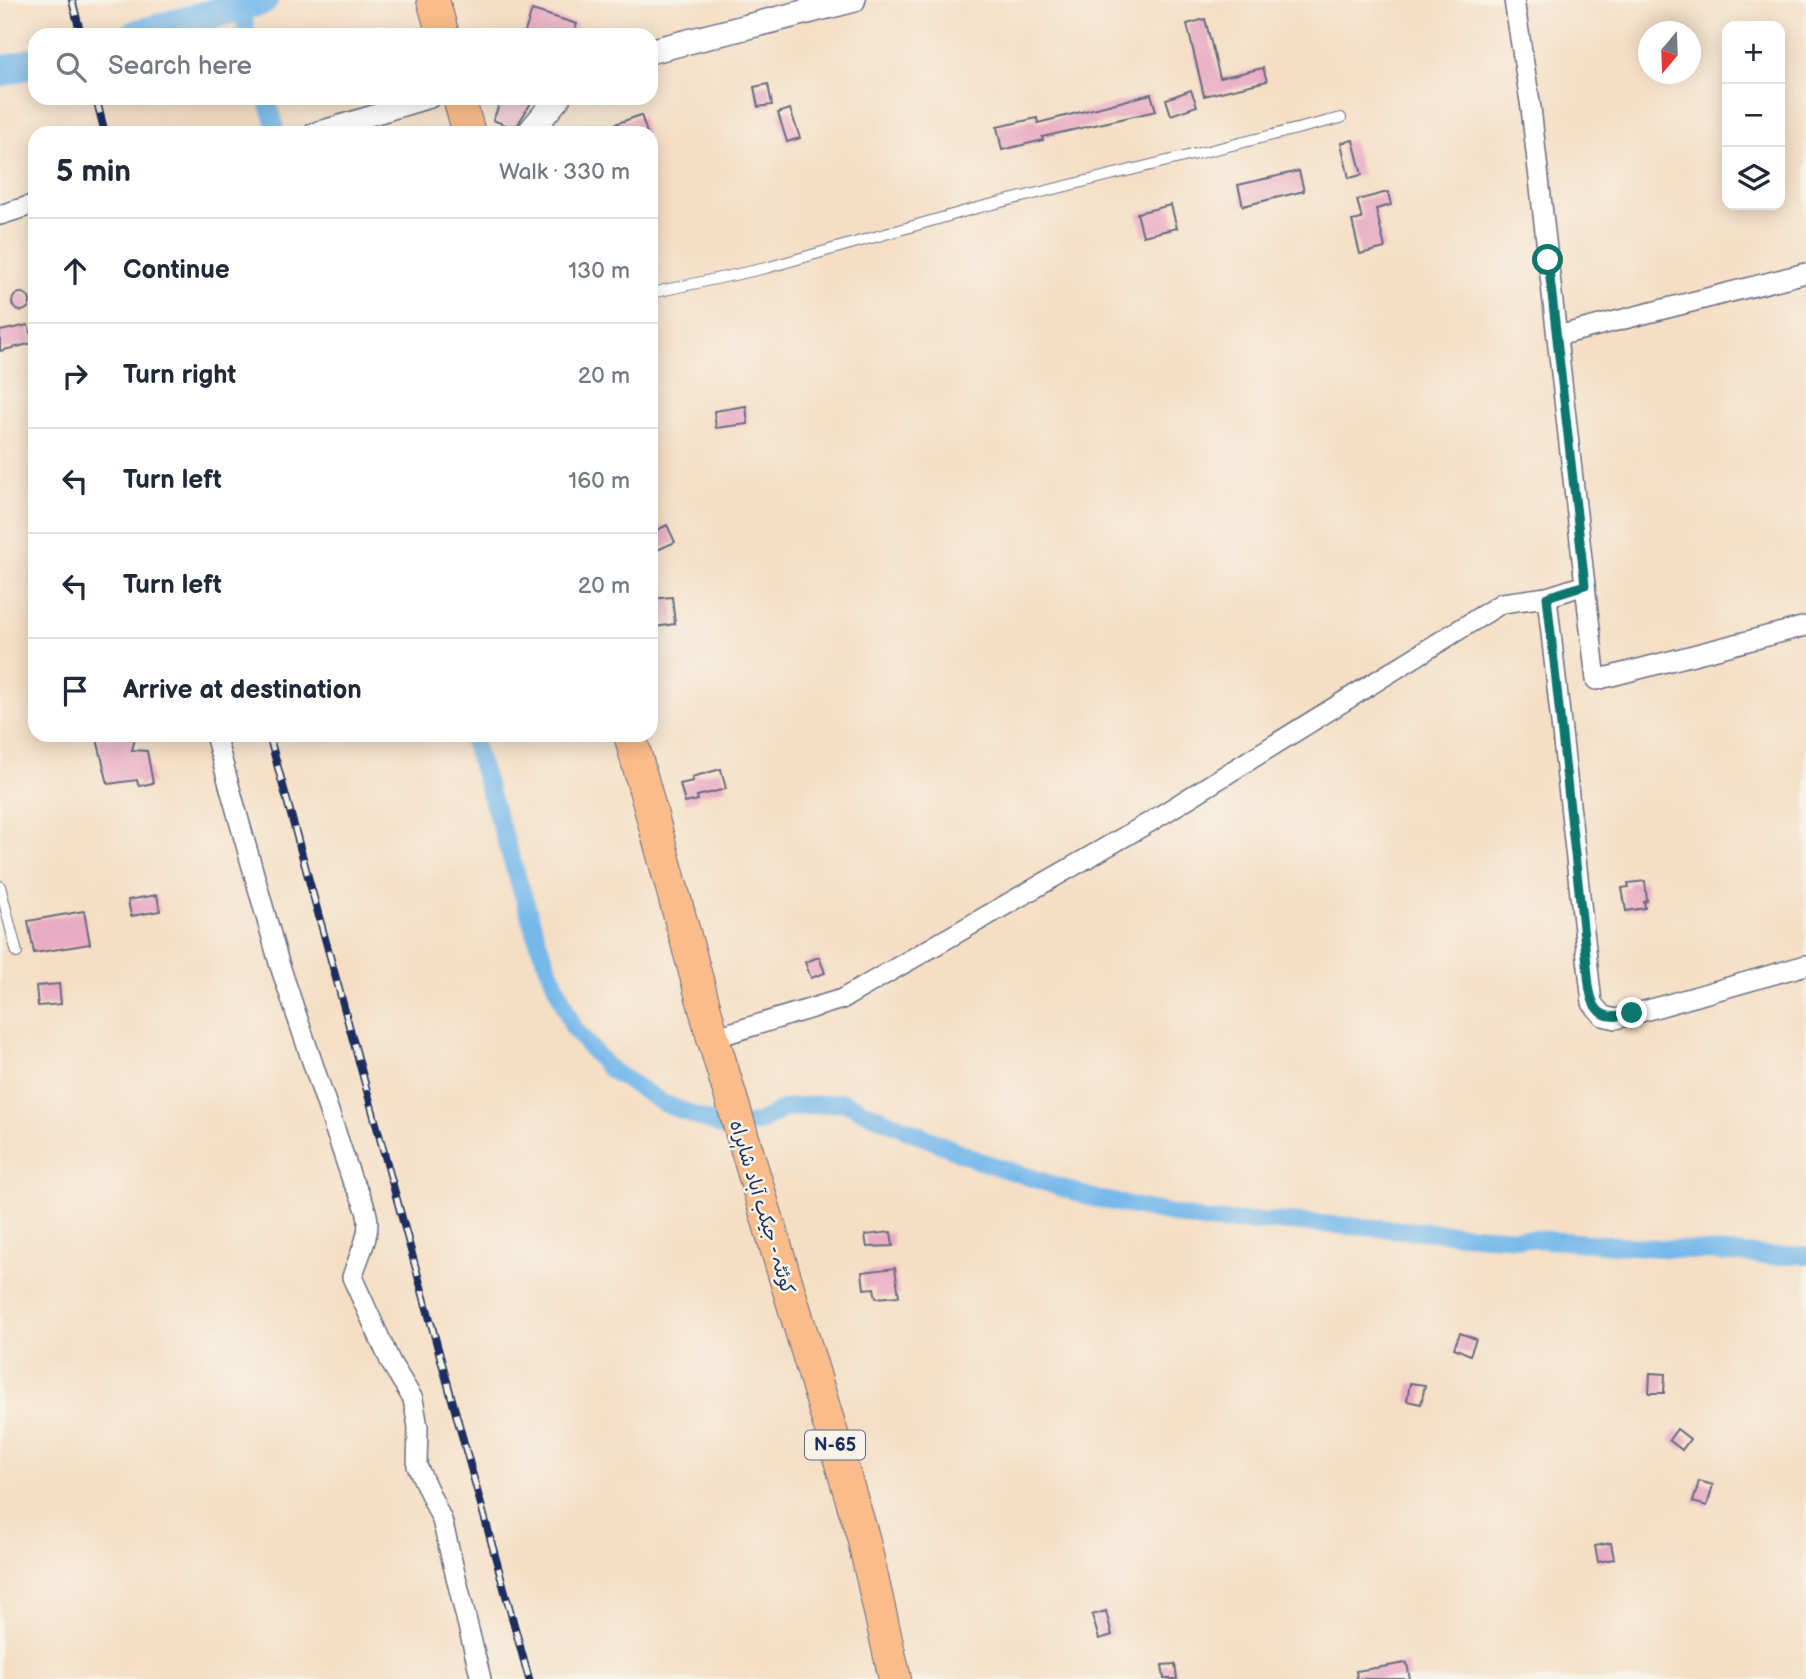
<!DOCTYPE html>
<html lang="en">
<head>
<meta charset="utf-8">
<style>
	:root { --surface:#fff; --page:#f2f2f3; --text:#1f2937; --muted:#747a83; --line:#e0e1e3 }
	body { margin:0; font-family:"Balsamiq Sans","Playpen Sans Arabic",sans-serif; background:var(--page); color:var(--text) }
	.controls { position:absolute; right:21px; top:21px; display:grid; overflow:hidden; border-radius:14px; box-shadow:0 4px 18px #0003 }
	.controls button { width:63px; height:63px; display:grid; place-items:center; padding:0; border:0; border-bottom:2px solid var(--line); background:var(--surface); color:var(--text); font:35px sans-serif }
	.compass { position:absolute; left:1638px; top:21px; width:63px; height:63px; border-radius:50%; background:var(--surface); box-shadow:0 4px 18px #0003; rotate:199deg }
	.stop { position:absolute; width:21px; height:21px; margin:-16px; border:5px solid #0f766e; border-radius:50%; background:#fff }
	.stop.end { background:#0f766e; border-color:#fff; box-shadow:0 2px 7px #0008 }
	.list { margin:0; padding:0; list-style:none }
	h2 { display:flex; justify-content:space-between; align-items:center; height:91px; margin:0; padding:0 28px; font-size:30px }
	h2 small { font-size:23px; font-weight:400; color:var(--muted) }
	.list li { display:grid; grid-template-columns:46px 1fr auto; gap:21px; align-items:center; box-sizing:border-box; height:105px; padding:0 28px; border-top:2px solid var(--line) }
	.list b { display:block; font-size:26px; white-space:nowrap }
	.list em { font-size:23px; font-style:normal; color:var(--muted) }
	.icon { flex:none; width:38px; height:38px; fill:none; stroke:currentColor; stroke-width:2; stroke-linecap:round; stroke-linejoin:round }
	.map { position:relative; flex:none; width:1806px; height:1679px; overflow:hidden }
	.search { position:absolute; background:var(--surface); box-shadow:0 4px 18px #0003; left:28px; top:28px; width:630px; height:77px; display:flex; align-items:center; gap:18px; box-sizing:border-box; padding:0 24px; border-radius:21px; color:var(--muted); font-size:26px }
	.panel { position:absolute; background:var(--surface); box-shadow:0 4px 18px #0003; left:28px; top:126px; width:630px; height:616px; border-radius:21px }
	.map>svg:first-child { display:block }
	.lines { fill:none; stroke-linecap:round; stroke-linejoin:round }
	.canal { stroke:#74b8ea; stroke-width:18 }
	.river { stroke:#74b8ea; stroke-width:30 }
	.building { fill:#e9abc3 }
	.service-casing { stroke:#676c82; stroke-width:12 }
	.minor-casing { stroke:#676c82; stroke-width:22 }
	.tertiary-casing { stroke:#676c82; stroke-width:27 }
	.trunk-casing { stroke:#676c82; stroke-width:34 }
	.service { stroke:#fff; stroke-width:10 }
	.minor { stroke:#fff; stroke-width:19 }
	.tertiary { stroke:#fff; stroke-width:24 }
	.trunk { stroke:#f9bc8a; stroke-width:32 }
	.rail-casing { stroke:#1b2f5e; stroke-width:8 }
	.rail { stroke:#f7f3e8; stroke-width:5; stroke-dasharray:16; stroke-linecap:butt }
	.route { stroke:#0f766e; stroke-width:9 }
	.labels { text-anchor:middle; stroke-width:5; stroke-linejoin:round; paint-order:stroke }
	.shield { fill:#f7f3e8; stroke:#5d6a87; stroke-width:2 }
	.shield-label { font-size:18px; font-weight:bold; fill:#1b2f5e }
	.street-label { font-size:19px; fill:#1b2f5e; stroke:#f7f3e8 }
</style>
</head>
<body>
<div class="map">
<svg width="1806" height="1679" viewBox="0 0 1806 1679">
	<rect width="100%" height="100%" fill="#f7f3e8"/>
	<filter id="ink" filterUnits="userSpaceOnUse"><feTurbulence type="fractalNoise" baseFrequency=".0143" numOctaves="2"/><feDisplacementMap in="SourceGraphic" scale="14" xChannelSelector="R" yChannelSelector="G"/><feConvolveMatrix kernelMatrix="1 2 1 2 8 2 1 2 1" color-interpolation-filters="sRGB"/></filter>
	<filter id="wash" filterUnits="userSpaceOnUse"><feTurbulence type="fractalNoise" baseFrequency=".00686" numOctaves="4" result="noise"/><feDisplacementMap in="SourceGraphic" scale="28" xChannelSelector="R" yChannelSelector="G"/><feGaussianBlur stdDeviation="1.57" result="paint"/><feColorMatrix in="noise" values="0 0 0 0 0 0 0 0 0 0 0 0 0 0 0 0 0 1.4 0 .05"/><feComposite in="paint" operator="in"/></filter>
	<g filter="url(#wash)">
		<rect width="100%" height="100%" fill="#f5dec4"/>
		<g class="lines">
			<!-- canal -->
			<g class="canal">
				<path d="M241,6L247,35"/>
				<path d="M266,98L275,125"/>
				<path d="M471,735L540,947L574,1029L609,1069L663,1103L723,1127L759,1123L785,1108L843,1102L980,1161L1093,1198L1207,1221L1292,1222L1772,1256L1806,1255"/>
			</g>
			<!-- river -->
			<g class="river">
				<path d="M135,35L263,0"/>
				<path d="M0,72L35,62"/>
			</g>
		</g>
		<g id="blocks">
			<!-- building -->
			<g class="building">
				<path d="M532,10L577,24L573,35H524Z"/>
				<path d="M1205,19L1220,78L1263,68L1267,81L1204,96L1187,24Z"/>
				<path d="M768,84L772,105L758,107L754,87Z"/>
				<path d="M1191,90L1197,106L1171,115L1166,99Z"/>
				<path d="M1151,94L1156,111L1042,137L1043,140L1002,150L997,127L1037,118L1038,123Z"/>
				<path d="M502,98H534L515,129L493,120Z"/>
				<path d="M790,109L800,138L787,142L778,113Z"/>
				<path d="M641,115L647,133H595V131Z"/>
				<path d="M1353,140L1362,175L1349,178L1341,143Z"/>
				<path d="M1299,171L1304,191L1243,206L1238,185Z"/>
				<path d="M1388,192L1391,205L1376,209L1385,248L1360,254L1352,221L1362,219L1357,200Z"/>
				<path d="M1171,205L1177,228L1143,236L1137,213Z"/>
				<circle cx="21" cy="302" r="9"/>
				<path d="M28,325L33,343L0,351V331Z"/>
				<path d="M746,406L748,424L716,428L714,411Z"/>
				<path d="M667,525L675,542L651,553V533Z"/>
				<path d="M672,597L675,624L655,627L651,599Z"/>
				<path d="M112,735H136L132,750L147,751L153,783L139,786L137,780L108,784L97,739Z"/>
				<path d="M721,769L726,789L697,796L698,800L685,803L680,784L693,781L692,777Z"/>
				<path d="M1645,881L1647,901L1644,902L1645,908L1626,911L1622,888L1629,887L1628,883Z"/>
				<path d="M157,895L160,911L131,916L128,900Z"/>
				<path d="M84,911L90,944L34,953L28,921Z"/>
				<path d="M819,957L825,973L811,978L805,962Z"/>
				<path d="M59,984L61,1004L38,1006L36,986Z"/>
				<path d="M891,1232L893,1246L867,1247L865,1235Z"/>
				<path d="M895,1268L899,1296L876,1298L874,1288L864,1289L862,1272Z"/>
				<path d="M1460,1333L1476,1339L1470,1355L1454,1348Z"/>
				<path d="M1650,1373L1665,1374L1664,1393H1649Z"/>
				<path d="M1410,1383L1425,1385L1421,1404L1407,1401Z"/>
				<path d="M1677,1429L1690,1439L1682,1450L1669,1440Z"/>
				<path d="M1699,1481L1713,1485L1707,1506L1693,1502Z"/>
				<path d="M1611,1543L1614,1559L1598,1562L1595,1546Z"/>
				<path d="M1106,1611L1112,1635L1099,1639L1092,1615Z"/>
				<path d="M1407,1663L1410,1679H1357L1356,1671Z"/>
				<path d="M1175,1664L1177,1679H1164L1162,1665Z"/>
			</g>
		</g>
	</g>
	<g filter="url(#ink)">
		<use href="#blocks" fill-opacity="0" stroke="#676c82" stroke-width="2"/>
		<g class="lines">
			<!-- service casing -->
			<g class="service-casing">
				<g id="service">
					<path d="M651,293L766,268L973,209L1341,118"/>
					<path d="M0,886L17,953"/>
				</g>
			</g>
			<!-- minor casing -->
			<g class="minor-casing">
				<g id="minor">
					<path d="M313,133L430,98"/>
					<path d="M0,215L35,204"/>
					<path d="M1557,336L1806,273"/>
					<path d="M1585,585L1596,680L1806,626"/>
					<path d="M1547,597L1592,1003L1603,1016L1616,1019L1806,965"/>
					<path d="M215,735L279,963L352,1180C378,1225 368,1231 352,1277L391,1363L413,1399L418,1427L417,1466L442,1520L481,1679"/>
					<path d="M713,1038L842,999L1150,822L1502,603L1547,597L1585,585L1531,108L1514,0"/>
				</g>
			</g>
			<!-- tertiary casing -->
			<g class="tertiary-casing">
				<g id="tertiary">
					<path d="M651,51L853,0"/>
					<path d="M529,133L558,98"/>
				</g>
			</g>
			<!-- trunk casing -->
			<g class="trunk-casing">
				<g id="trunk">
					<path d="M433,0L443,35"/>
					<path d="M459,98L469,133"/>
					<path d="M630,735L713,1038L863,1537L895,1679"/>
				</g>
			</g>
			<!-- service -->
			<use href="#service" class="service"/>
			<!-- minor -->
			<use href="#minor" class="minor"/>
			<!-- tertiary -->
			<use href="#tertiary" class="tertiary"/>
			<!-- trunk -->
			<use href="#trunk" class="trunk"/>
			<!-- rail casing -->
			<g class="rail-casing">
				<g id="rail">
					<path d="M72,0L81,35"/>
					<path d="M96,98L105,133"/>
					<path d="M269,735L529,1679"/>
				</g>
			</g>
			<!-- rail -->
			<use href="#rail" class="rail"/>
		</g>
	</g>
	<g class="lines" filter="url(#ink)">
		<!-- route -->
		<path class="route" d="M1548,260L1585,585L1547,597L1586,955C1590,988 1586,1029 1632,1013"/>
	</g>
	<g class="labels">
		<!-- shield labels -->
		<rect class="shield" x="805" y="1430.5" width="60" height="29" rx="5"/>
		<g class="shield-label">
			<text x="835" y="1451">N-65</text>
		</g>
		<!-- street labels -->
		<g class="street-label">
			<text transform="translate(763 1207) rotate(73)" y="7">کوئٹہ - جیکب آباد شاہراہ</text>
		</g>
	</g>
</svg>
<div class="controls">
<button>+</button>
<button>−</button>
<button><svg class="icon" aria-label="layers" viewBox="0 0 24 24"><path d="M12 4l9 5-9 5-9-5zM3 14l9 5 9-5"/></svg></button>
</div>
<svg class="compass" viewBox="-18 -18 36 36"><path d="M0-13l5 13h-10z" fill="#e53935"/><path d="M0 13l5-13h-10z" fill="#747a83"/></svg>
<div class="stop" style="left:1548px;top:260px"></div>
<div class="stop end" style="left:1632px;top:1013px"></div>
<div class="search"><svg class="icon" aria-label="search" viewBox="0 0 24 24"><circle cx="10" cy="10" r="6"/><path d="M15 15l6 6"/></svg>Search here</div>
<section class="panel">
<h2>5 min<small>Walk · 330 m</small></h2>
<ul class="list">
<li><svg class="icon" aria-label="ahead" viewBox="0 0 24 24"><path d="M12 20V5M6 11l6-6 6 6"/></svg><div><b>Continue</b></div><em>130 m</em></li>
<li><svg class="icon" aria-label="right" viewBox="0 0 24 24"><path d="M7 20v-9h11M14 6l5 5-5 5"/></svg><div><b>Turn right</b></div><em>20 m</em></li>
<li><svg class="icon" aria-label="left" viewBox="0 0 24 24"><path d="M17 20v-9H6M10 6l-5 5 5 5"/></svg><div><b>Turn left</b></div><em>160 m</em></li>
<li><svg class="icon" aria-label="left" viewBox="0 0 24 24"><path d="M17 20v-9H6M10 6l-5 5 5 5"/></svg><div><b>Turn left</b></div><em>20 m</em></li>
<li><svg class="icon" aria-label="arrive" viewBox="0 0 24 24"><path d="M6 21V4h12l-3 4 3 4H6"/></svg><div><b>Arrive at destination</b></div></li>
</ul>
</section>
</div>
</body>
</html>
